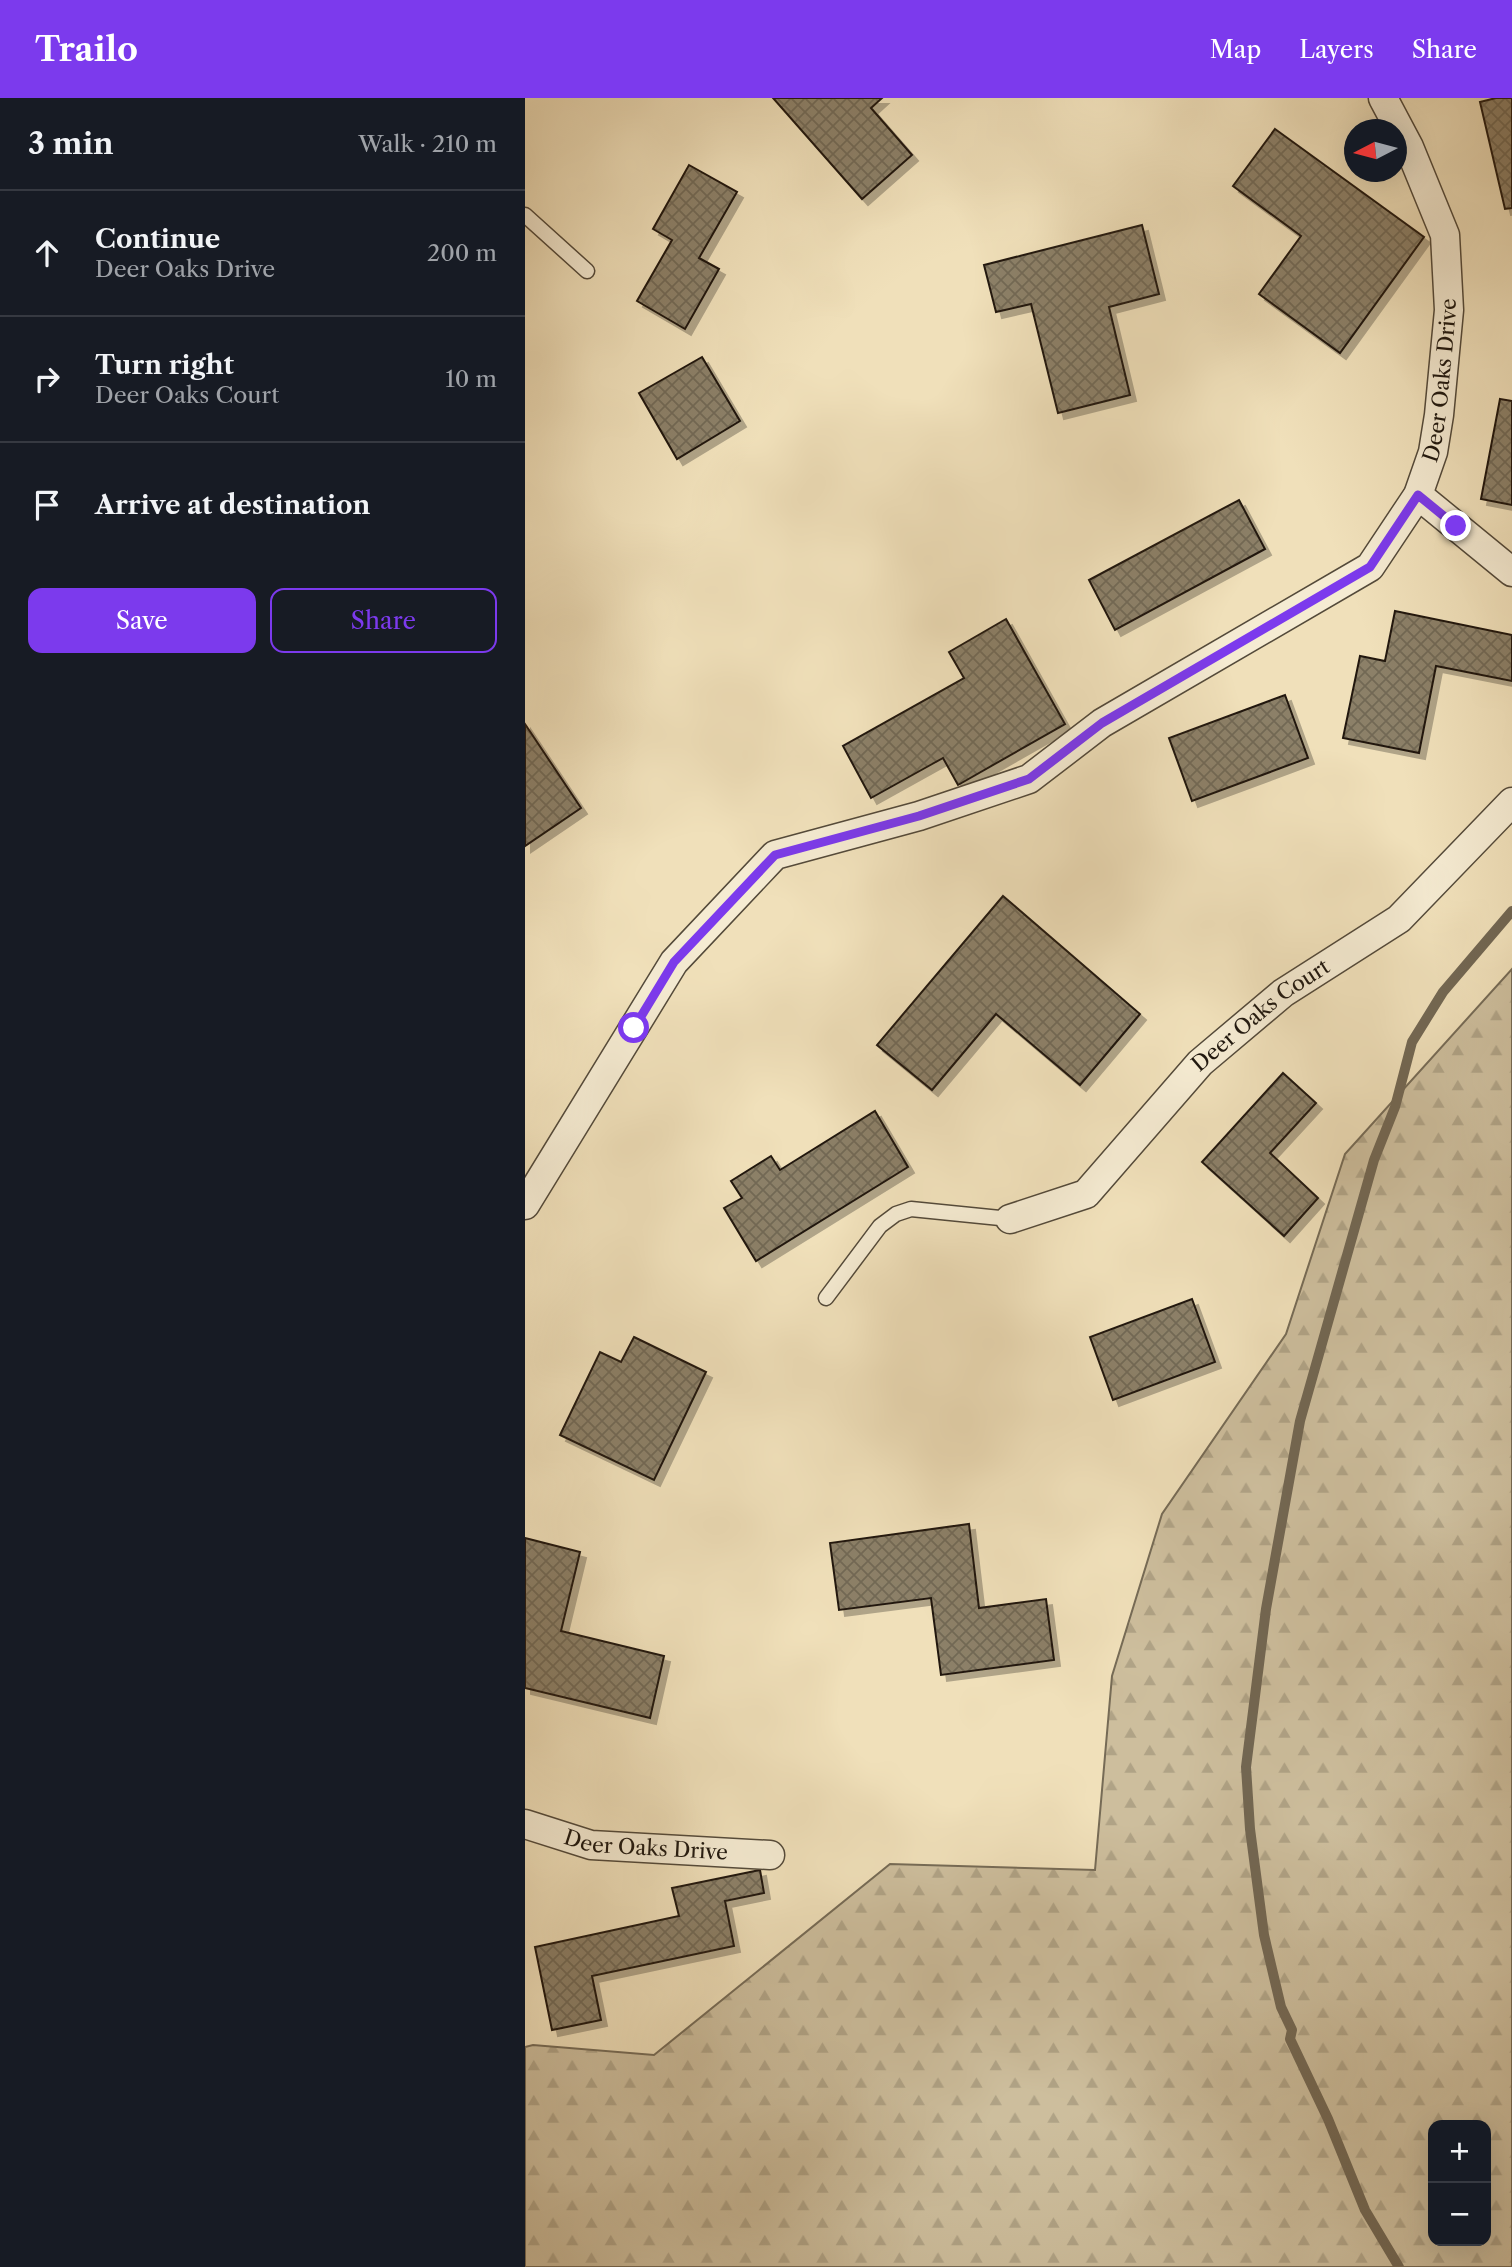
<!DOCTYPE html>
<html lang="en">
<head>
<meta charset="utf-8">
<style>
	:root { --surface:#171b24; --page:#242831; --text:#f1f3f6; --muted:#9ea1a6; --line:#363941; --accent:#7c3aed }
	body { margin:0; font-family:"Libre Caslon Text",serif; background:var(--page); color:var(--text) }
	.controls { position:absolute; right:21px; bottom:21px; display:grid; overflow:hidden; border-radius:14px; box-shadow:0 7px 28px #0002 }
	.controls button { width:63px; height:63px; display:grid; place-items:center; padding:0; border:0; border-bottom:2px solid var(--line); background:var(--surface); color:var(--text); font:35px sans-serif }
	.compass { position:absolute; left:819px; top:21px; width:63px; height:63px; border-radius:50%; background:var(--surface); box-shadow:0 7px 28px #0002; rotate:264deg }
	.stop { position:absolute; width:21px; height:21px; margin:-16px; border:5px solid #7c3aed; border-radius:50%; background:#fff }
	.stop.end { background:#7c3aed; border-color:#fff; box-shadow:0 2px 7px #0008 }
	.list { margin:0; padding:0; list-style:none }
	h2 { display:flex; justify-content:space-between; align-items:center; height:91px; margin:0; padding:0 28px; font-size:30px }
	h2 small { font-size:23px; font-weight:400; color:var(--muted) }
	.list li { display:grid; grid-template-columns:46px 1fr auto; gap:21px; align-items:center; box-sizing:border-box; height:126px; padding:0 28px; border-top:2px solid var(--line) }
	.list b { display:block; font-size:26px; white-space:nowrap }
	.list p { margin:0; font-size:23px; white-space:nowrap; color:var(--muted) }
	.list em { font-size:23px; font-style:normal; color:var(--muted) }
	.actions { display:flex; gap:14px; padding:21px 28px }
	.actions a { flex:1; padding:16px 0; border:2px solid var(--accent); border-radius:14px; text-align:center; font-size:24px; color:var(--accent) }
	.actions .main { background:var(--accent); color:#fff }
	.icon { flex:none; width:38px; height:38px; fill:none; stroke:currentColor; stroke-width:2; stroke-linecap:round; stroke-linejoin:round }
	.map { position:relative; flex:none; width:987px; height:2169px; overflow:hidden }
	header { display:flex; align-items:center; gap:42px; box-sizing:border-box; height:98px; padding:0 35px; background:var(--accent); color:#fff }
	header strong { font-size:33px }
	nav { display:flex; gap:38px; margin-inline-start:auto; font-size:24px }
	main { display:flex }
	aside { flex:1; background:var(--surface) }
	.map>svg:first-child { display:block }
	.forest { fill:url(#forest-firs); stroke:#766b56; stroke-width:2; fill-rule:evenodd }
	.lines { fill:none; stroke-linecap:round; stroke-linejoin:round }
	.stream { stroke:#726753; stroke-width:10 }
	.building { fill:url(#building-cross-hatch); stroke:#20180f; stroke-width:2; filter:url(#shadow) }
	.service-casing { stroke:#544a3a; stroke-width:17 }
	.minor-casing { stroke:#544a3a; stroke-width:31 }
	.service { stroke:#f5ebd2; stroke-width:14 }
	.minor { stroke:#f5ebd2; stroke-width:28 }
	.route { stroke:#7c3aed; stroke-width:9 }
	.labels { text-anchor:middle; stroke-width:5; stroke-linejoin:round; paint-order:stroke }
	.street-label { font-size:21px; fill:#20180f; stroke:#f5ebd2 }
</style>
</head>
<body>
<header>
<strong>Trailo</strong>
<nav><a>Map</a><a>Layers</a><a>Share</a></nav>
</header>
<main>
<aside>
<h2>3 min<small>Walk · 210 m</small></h2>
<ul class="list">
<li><svg class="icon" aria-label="ahead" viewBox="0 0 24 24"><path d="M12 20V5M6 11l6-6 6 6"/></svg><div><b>Continue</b><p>Deer Oaks Drive</p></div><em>200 m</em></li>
<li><svg class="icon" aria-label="right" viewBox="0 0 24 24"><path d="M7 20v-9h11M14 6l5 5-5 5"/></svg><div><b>Turn right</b><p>Deer Oaks Court</p></div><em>10 m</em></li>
<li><svg class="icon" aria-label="arrive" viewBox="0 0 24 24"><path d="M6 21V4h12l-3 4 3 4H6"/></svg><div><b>Arrive at destination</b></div></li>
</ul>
<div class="actions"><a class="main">Save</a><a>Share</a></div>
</aside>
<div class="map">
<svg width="987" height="2169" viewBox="0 0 987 2169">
	<defs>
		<pattern id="forest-firs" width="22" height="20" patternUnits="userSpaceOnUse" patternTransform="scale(1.75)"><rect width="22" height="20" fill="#cdbe9d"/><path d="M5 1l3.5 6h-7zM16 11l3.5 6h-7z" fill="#b0a386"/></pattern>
		<pattern id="building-cross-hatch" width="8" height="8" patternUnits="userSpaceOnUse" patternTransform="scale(1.75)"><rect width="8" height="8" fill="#8c8068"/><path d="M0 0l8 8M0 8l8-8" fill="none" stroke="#726854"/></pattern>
		<filter id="shadow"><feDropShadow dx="6" dy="6" stdDeviation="0" flood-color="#0004"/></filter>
	</defs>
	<rect width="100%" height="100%" fill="#f0e0ba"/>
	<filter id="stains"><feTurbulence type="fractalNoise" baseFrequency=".00286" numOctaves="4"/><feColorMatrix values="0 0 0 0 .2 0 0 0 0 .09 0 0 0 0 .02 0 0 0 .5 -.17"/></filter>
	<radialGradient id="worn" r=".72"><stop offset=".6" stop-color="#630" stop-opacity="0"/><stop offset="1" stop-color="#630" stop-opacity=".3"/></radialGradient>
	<!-- forest -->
	<path class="forest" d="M987,871V2169H0V1949L8,1947L129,1957L365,1766L570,1772L587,1578L637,1416L761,1236L820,1056ZM908,2027H961V2143H908Z"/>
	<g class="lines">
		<!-- stream -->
		<path class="stream" d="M874,2169L840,2112L803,2021L765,1941L767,1932L756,1909L739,1837L725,1731L721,1669L741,1511L775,1323L849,1062L870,1009L887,944L918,894L987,813"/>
	</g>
	<!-- building -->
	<g class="building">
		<path d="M248,0H357L346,10L387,57L337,101Z"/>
		<path d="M971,0H987V110L980,111L955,4Z"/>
		<path d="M750,31L899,139L815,255L734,196L776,138L708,88Z"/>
		<path d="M164,67L212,94L174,160L194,171L160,231L112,203L147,142L128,131Z"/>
		<path d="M617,127L634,196L584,209L605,297L533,315L506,206L471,214L459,167Z"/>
		<path d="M177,259L215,323L152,361L114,295Z"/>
		<path d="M975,301L987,303V407L956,401Z"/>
		<path d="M714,402L740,451L590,532L564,482Z"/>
		<path d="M870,513L987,537V583L911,568L894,655L818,640L835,558L860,563Z"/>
		<path d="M481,521L540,626L433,687L418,660L346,700L318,648L439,580L424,554Z"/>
		<path d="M760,597L783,660L667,703L644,640Z"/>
		<path d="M0,626L56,710L0,748Z"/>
		<path d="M478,798L615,916L555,987L471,916L407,992L352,947Z"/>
		<path d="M758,975L791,1005L745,1055L793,1100L759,1138L677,1064Z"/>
		<path d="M350,1013L383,1069L231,1163L199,1110L217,1100L206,1083L246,1058L255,1072Z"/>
		<path d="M667,1201L690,1264L588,1302L565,1239Z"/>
		<path d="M109,1239L181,1274L129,1382L35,1337L75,1254L96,1264Z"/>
		<path d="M444,1426L454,1510L521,1501L529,1562L416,1577L406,1500L314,1512L305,1445Z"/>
		<path d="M0,1440L55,1454L36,1533L139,1558L125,1620L0,1590Z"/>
		<path d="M235,1772L239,1795L200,1803L209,1848L67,1878L76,1922L27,1932L10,1849L154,1818L147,1790Z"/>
	</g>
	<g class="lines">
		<!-- service casing -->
		<g class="service-casing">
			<g id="service">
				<path d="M0,117L62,173"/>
				<path d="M301,1200L355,1128L371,1116L386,1111L485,1121"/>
			</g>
		</g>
		<!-- minor casing -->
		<g class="minor-casing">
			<g id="minor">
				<path d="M893,397L987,474"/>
				<path id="s1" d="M0,1107L149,864L250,757L394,718L504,681L577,625L845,469L893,397L908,354L914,317L924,212L920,137L884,49L858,0"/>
				<path id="s2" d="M485,1121L561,1096L675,965L758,895L874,821L987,704"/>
				<path id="s3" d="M0,1726L66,1747L245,1757"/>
			</g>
		</g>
		<!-- service -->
		<use href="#service" class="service"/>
		<!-- minor -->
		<use href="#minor" class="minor"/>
	</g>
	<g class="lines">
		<!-- route -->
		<path class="route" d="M109,930L149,864L250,757L394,718L504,681L577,625L845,469L893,397L931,428"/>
	</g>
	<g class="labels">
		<!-- street labels -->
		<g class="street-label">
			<text dy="7" stroke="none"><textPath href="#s1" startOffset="1304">Deer Oaks Drive</textPath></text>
			<text dy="7" stroke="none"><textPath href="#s2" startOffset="331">Deer Oaks Court</textPath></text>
			<text dy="7" stroke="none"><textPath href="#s3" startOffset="124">Deer Oaks Drive</textPath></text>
		</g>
	</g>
	<rect width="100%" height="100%" filter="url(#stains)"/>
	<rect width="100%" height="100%" fill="url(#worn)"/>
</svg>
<div class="controls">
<button>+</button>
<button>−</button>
</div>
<svg class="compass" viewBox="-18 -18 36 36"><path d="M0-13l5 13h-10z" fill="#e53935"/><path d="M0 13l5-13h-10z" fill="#9ea1a6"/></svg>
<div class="stop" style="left:109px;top:930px"></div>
<div class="stop end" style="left:931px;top:428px"></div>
</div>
</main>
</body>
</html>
